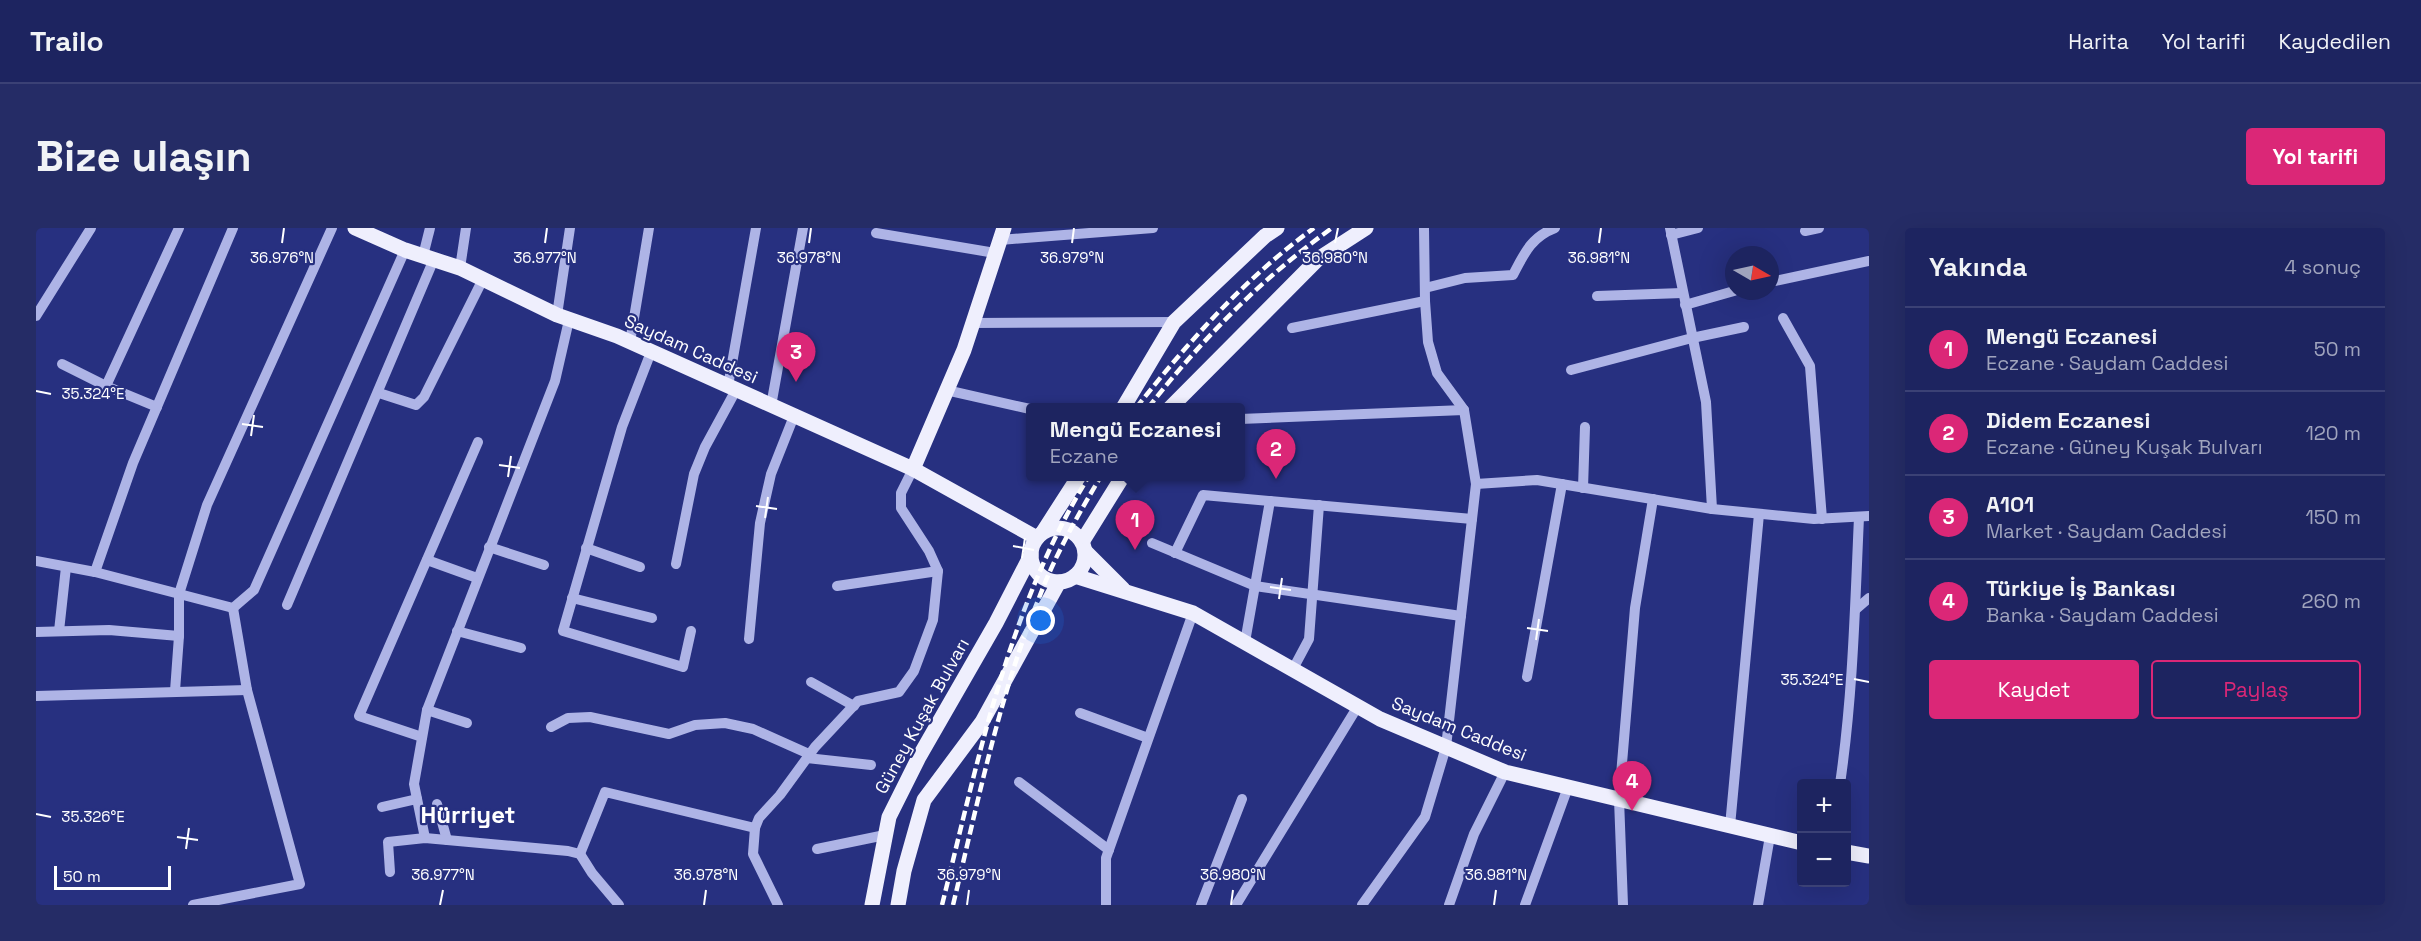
<!DOCTYPE html>
<html lang="tr">
<head>
<meta charset="utf-8">
<style>
	:root { --surface:#1d2460; --page:#252c66; --text:#f1f3f6; --muted:#a0a4bd; --line:#3b4175; --accent:#db2777 }
	body { margin:0; font-family:"Space Grotesk",sans-serif; background:var(--page); color:var(--text) }
	.controls { position:absolute; right:18px; bottom:18px; display:grid; overflow:hidden; border-radius:6px; box-shadow:0 6px 24px #0002 }
	.controls button { width:54px; height:54px; display:grid; place-items:center; padding:0; border:0; border-bottom:2px solid var(--line); background:var(--surface); color:var(--text); font:30px sans-serif }
	.compass { position:absolute; left:1689px; top:18px; width:54px; height:54px; border-radius:50%; background:var(--surface); box-shadow:0 6px 24px #0002; rotate:99deg }
	.scale { position:absolute; left:18px; bottom:15px; width:117px; box-sizing:border-box; padding-left:6px; border:3px solid #fff; border-top:0; font-size:16px; line-height:21px; white-space:nowrap; color:#fff; -webkit-text-stroke:4px #273080; paint-order:stroke }
	.you { position:absolute; left:1005px; top:393px; width:21px; height:21px; margin:-15px; border:4px solid #fff; border-radius:50%; background:#1a73e8; box-shadow:0 0 0 9px #1a73e833 }
	.badge { display:grid; place-items:center; width:39px; height:39px; border-radius:50%; background:var(--accent); color:#fff; font-size:20px; font-weight:700 }
	.pin { position:absolute; translate:-50% -50px; filter:drop-shadow(0 2px 3px #0008) }
	.pin::after { content:''; position:absolute; top:32px; width:21px; height:18px; background:inherit; clip-path:polygon(0 0,100% 0,50% 100%) }
	.popup { position:absolute; left:990px; top:175px; width:219px; height:78px; box-sizing:border-box; display:grid; place-content:center; border-radius:6px; background:var(--surface); filter:drop-shadow(0 2px 4px #0005); font-size:20px; white-space:nowrap; color:var(--muted) }
	.popup b { font-size:22px; color:var(--text) }
	.popup::after { content:''; position:absolute; left:50%; top:100%; margin-left:-12px; border:12px solid transparent; border-top-color:var(--surface) }
	.list { margin:0; padding:0; list-style:none }
	h2 { display:flex; justify-content:space-between; align-items:center; height:78px; margin:0; padding:0 24px; font-size:26px }
	h2 small { font-size:20px; font-weight:400; color:var(--muted) }
	.list li { display:grid; grid-template-columns:39px 1fr auto; gap:18px; align-items:center; box-sizing:border-box; height:84px; padding:0 24px; border-top:2px solid var(--line) }
	.list b { display:block; font-size:22px; white-space:nowrap }
	.list p { margin:0; font-size:20px; white-space:nowrap; color:var(--muted) }
	.list em { font-size:20px; font-style:normal; color:var(--muted) }
	.actions { display:flex; gap:12px; padding:18px 24px }
	.actions a { flex:1; padding:14px 0; border:2px solid var(--accent); border-radius:6px; text-align:center; font-size:21px; color:var(--accent) }
	.actions .main { background:var(--accent); color:#fff }
	.map { position:relative; flex:none; width:1833px; height:677px; overflow:hidden; border-radius:6px }
	header { display:flex; align-items:center; gap:36px; box-sizing:border-box; height:84px; padding:0 30px; background:var(--surface); border-bottom:2px solid var(--line) }
	header strong { font-size:28px }
	nav { display:flex; gap:33px; margin-inline-start:auto; font-size:21px }
	.intro { display:flex; align-items:center; justify-content:space-between; box-sizing:border-box; height:144px; padding:0 36px }
	h1 { margin:0; font-size:42px }
	.button { padding:15px 27px; border-radius:6px; background:var(--accent); color:#fff; font-size:21px; font-weight:700 }
	main { display:flex; gap:36px; padding:0 36px }
	aside { flex:1; background:var(--surface); border-radius:6px; box-shadow:0 6px 24px #0002 }
	.map>svg:first-child { display:block }
	.lines { fill:none; stroke-linecap:round; stroke-linejoin:round }
	.minor { stroke:#aeb4e6; stroke-width:10 }
	.major { stroke:#efeffd; stroke-width:15 }
	.rail { stroke:#fff; stroke-width:4.5; stroke-dasharray:10 4.5; stroke-linecap:butt }
	.ticks { fill:none; stroke:#fff; stroke-width:2 }
	.labels { text-anchor:middle; stroke-width:4.5; stroke-linejoin:round; paint-order:stroke }
	.street-label { font-size:18px; fill:#fff; stroke:#273080 }
	.district-label { font-size:24px; font-weight:bold; fill:#fff; stroke:#273080 }
	.ticks-label { font-size:15px; text-anchor:middle; fill:#fff; stroke:#273080; stroke-width:4.5; stroke-linejoin:round; paint-order:stroke }
</style>
</head>
<body>
<header>
<strong>Trailo</strong>
<nav><a>Harita</a><a>Yol tarifi</a><a>Kaydedilen</a></nav>
</header>
<div class="intro"><h1>Bize ulaşın</h1><a class="button">Yol tarifi</a></div>
<main>
<div class="map">
<svg width="1833" height="677" viewBox="0 0 1833 677">
	<rect width="100%" height="100%" fill="#273080"/>
	<g class="lines">
		<!-- minor -->
		<g class="minor">
			<path d="M1634,0L1670,174L1676,281"/>
			<path d="M1769,3L1783,0"/>
			<path d="M840,5L959,25"/>
			<path d="M1635,7L1662,0"/>
			<path d="M964,12L1117,0"/>
			<path d="M387,28L394,0"/>
			<path d="M424,40L430,0"/>
			<path d="M1734,54L1833,33"/>
			<path d="M1389,60L1429,50L1477,47C1488,26 1495,9 1519,0"/>
			<path d="M1561,68L1646,65"/>
			<path d="M1649,77L1698,63"/>
			<path d="M521,87L534,0"/>
			<path d="M0,88L55,0"/>
			<path d="M1747,90L1774,138L1786,291"/>
			<path d="M936,95L1138,94"/>
			<path d="M1256,100L1389,73"/>
			<path d="M594,114L613,0"/>
			<path d="M615,124L586,199L527,403L647,439L655,403"/>
			<path d="M26,136L70,158L121,179"/>
			<path d="M1535,142L1656,110L1708,99"/>
			<path d="M70,158L143,0"/>
			<path d="M692,158L720,0"/>
			<path d="M910,162L994,181"/>
			<path d="M343,165L380,177L388,169L447,51"/>
			<path d="M735,178L767,0"/>
			<path d="M1204,191L1428,182"/>
			<path d="M1440,256L1501,252L1676,281L1778,291L1833,288"/>
			<path d="M1547,260L1549,199"/>
			<path d="M1116,315L1219,358L1425,388"/>
			<path d="M453,319L508,337"/>
			<path d="M550,320L604,339"/>
			<path d="M1139,325L1167,267L1436,291"/>
			<path d="M391,332L441,350"/>
			<path d="M0,333L59,344L197,380L218,362L369,22"/>
			<path d="M640,336L658,246L669,219L700,162"/>
			<path d="M59,344L97,235L197,0"/>
			<path d="M801,358L902,343"/>
			<path d="M536,370L616,390"/>
			<path d="M251,377L398,31"/>
			<path d="M1819,382L1833,370"/>
			<path d="M23,403L30,339"/>
			<path d="M421,403L485,420"/>
			<path d="M0,404L73,402L143,408"/>
			<path d="M713,411L724,295L735,246L758,188"/>
			<path d="M1209,414L1234,273"/>
			<path d="M1257,441L1273,411L1283,277"/>
			<path d="M1491,449L1526,256"/>
			<path d="M775,454L818,478"/>
			<path d="M139,463L143,408V366L171,277L296,0"/>
			<path d="M0,468L211,462"/>
			<path d="M391,482L431,495"/>
			<path d="M1044,485L1112,510"/>
			<path d="M515,499L532,490L554,489L633,506L659,497L689,495L717,501L773,526"/>
			<path d="M386,509L323,488L442,214"/>
			<path d="M771,530L835,537"/>
			<path d="M983,554L1073,622"/>
			<path d="M1804,556C1817,467 1819,378 1823,289"/>
			<path d="M401,576L411,612"/>
			<path d="M346,579L381,571"/>
			<path d="M1694,598L1723,286"/>
			<path d="M389,610L378,556L391,482L519,153L533,92"/>
			<path d="M781,621L849,607"/>
			<path d="M544,626L569,564L719,600"/>
			<path d="M354,644L352,614L389,610L532,623L544,626L556,645L583,677"/>
			<path d="M157,677L264,656L211,462L197,380"/>
			<path d="M742,677L717,626L719,600L723,590L744,567L779,519L822,473L863,464L878,443L897,392L902,343L893,323L865,280V265L877,241"/>
			<path d="M1070,677V630L1157,385"/>
			<path d="M1165,677L1206,571"/>
			<path d="M1200,677L1322,478"/>
			<path d="M1326,677L1389,589L1410,519L1440,256L1428,182L1401,145L1392,114L1389,73L1388,0"/>
			<path d="M1413,677L1438,606L1469,544"/>
			<path d="M1489,677L1532,559"/>
			<path d="M1587,677L1583,571L1599,380L1617,271"/>
			<path d="M1722,677L1734,608"/>
		</g>
		<!-- major -->
		<g class="major">
			<path d="M319,0L369,22L424,40L521,87L581,108L877,241L1001,310"/>
			<path d="M1087,180L1138,94L1229,8L1241,0"/>
			<path d="M1134,180L1282,31L1330,0"/>
			<path d="M877,241L928,122L968,0"/>
			<circle cx="1022" cy="327" r="27"/>
			<path d="M1007,304L1043,248"/>
			<path d="M1046,314L1087,248"/>
			<path d="M1049,323L1087,361"/>
			<path d="M1039,348L1157,385L1344,491L1469,544L1766,615"/>
			<path d="M1810,624L1833,628"/>
			<path d="M836,677L853,589L883,529L960,395L995,327"/>
			<path d="M862,677L868,643L888,572L946,494L1023,354"/>
		</g>
		<!-- rail -->
		<g class="rail">
			<path d="M1100,180C1153,113 1209,50 1278,0"/>
			<path d="M1112,180C1166,111 1225,51 1296,0"/>
			<path d="M906,677C943,529 972,380 1053,248"/>
			<path d="M917,677C942,574 963,468 1003,370C1019,327 1042,287 1065,248"/>
		</g>
	</g>
	<!-- ticks -->
	<path class="ticks" d="M246,15L248,0M509,15L511,0M773,15L775,0M1036,15L1038,0M1299,15L1302,0M1563,15L1565,0M0,163L15,166M206,196L227,199M215,208L218,187M463,237L484,240M472,249L475,228M720,278L741,281M729,290L732,269M977,318L998,322M986,330L989,310M1234,359L1255,362M1243,371L1246,350M1491,400L1512,403M1500,412L1503,391M1818,451L1833,454M0,586L15,589M141,609L162,612M150,621L153,600M404,677L407,662M668,677L670,662M931,677L933,662M1195,677L1197,662M1458,677L1460,662"/>
	<g class="labels">
		<!-- street labels -->
		<g class="street-label">
			<text transform="translate(655 121) rotate(24)" y="6">Saydam Caddesi</text>
			<text transform="translate(886 488) rotate(-61)" y="6">Güney Kuşak Bulvarı</text>
			<text transform="translate(1423 501) rotate(22)" y="6">Saydam Caddesi</text>
		</g>
		<!-- district labels -->
		<g class="district-label">
			<text x="432" y="595">Hürriyet</text>
		</g>
	</g>
	<g class="ticks-label">
		<text x="246" y="35">36.976°N</text>
		<text x="509" y="35">36.977°N</text>
		<text x="773" y="35">36.978°N</text>
		<text x="1036" y="35">36.979°N</text>
		<text x="1299" y="35">36.980°N</text>
		<text x="1563" y="35">36.981°N</text>
		<text x="57" y="171">35.324°E</text>
		<text x="1776" y="457">35.324°E</text>
		<text x="57" y="594">35.326°E</text>
		<text x="407" y="652">36.977°N</text>
		<text x="670" y="652">36.978°N</text>
		<text x="933" y="652">36.979°N</text>
		<text x="1197" y="652">36.980°N</text>
		<text x="1460" y="652">36.981°N</text>
	</g>
</svg>
<div class="controls">
<button>+</button>
<button>−</button>
</div>
<svg class="compass" viewBox="-18 -18 36 36"><path d="M0-13l5 13h-10z" fill="#e53935"/><path d="M0 13l5-13h-10z" fill="#a0a4bd"/></svg>
<div class="scale">50 m</div>
<div class="you"></div>
<div class="pin badge" style="left:1099px;top:322px">1</div>
<div class="popup"><b>Mengü Eczanesi</b>Eczane</div>
<div class="pin badge" style="left:1240px;top:251px">2</div>
<div class="pin badge" style="left:760px;top:154px">3</div>
<div class="pin badge" style="left:1596px;top:583px">4</div>
</div>
<aside>
<h2>Yakında<small>4 sonuç</small></h2>
<ul class="list">
<li><span class="badge">1</span><div><b>Mengü Eczanesi</b><p>Eczane · Saydam Caddesi</p></div><em>50 m</em></li>
<li><span class="badge">2</span><div><b>Didem Eczanesi</b><p>Eczane · Güney Kuşak Bulvarı</p></div><em>120 m</em></li>
<li><span class="badge">3</span><div><b>A101</b><p>Market · Saydam Caddesi</p></div><em>150 m</em></li>
<li><span class="badge">4</span><div><b>Türkiye İş Bankası</b><p>Banka · Saydam Caddesi</p></div><em>260 m</em></li>
</ul>
<div class="actions"><a class="main">Kaydet</a><a>Paylaş</a></div>
</aside>
</main>
</body>
</html>
